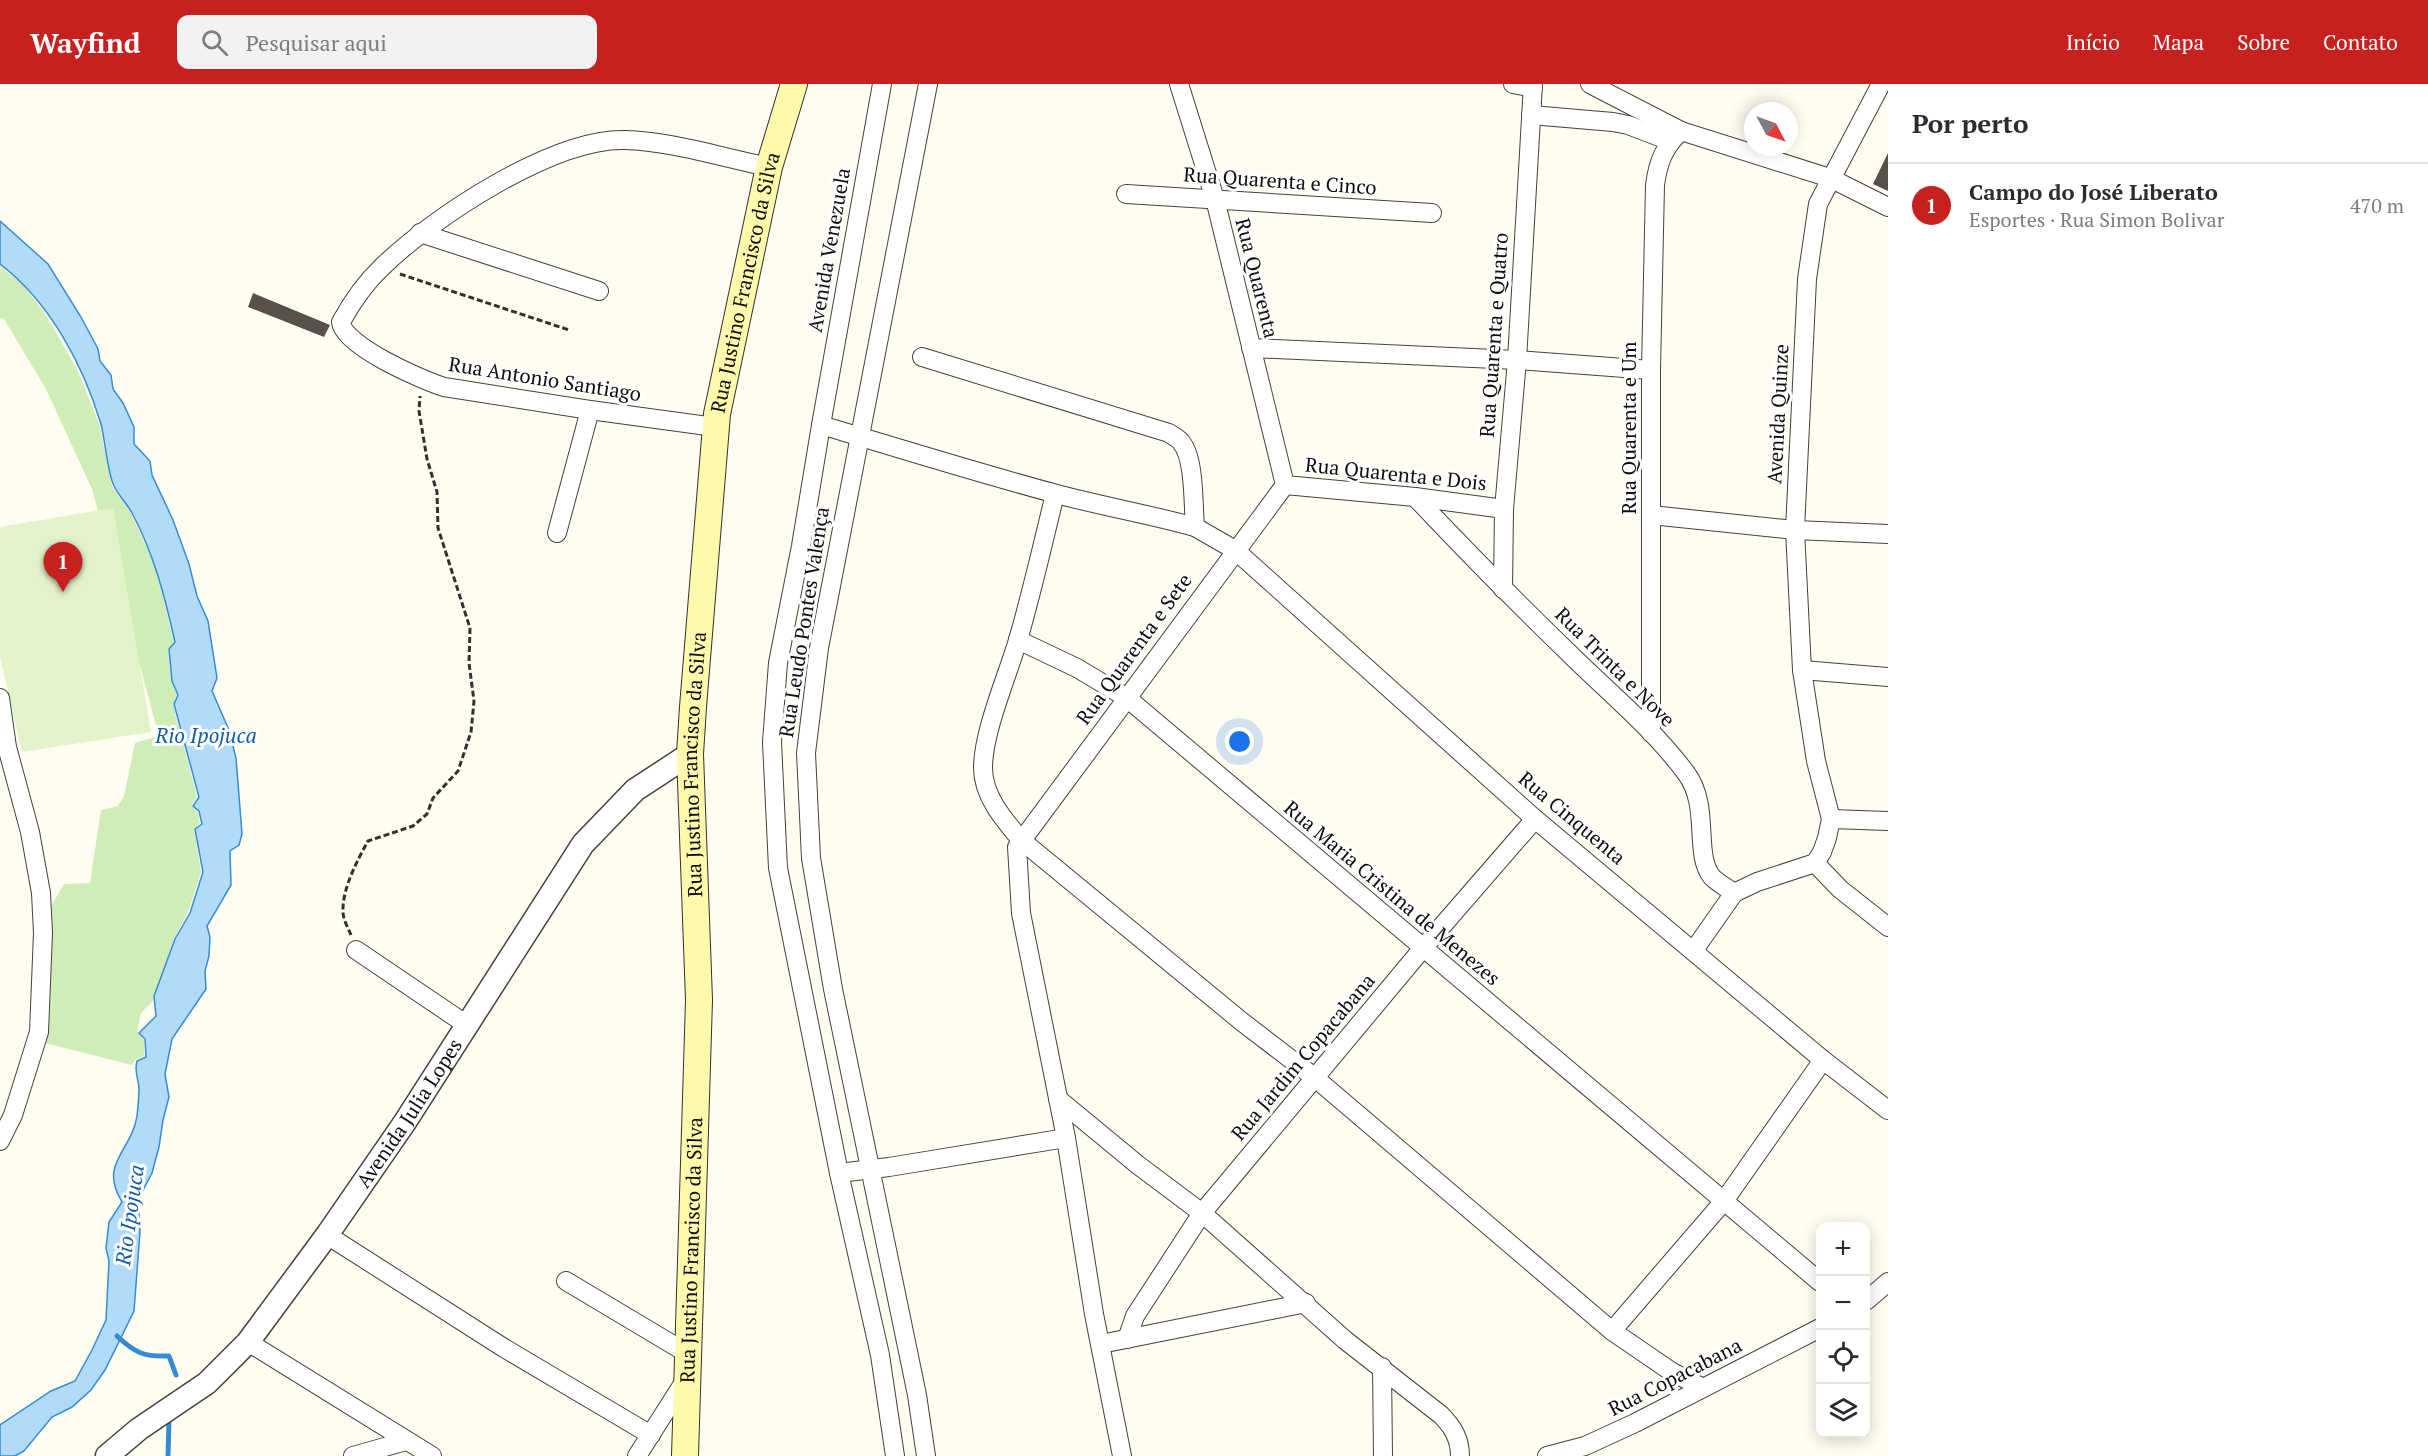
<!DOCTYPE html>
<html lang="pt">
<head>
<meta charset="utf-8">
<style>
	:root { --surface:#fff; --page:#f2f2f3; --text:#2b2b33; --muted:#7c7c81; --line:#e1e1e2; --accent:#c6201f }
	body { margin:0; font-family:"PT Serif",serif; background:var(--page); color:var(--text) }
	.controls { position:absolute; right:18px; bottom:18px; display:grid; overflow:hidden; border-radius:12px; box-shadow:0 3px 15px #0003 }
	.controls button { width:54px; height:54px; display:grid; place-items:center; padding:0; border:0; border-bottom:2px solid var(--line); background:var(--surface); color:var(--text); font:30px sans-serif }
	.compass { position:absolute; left:1744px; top:18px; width:54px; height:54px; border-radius:50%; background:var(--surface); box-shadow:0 3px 15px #0003; rotate:131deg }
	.you { position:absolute; left:1240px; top:658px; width:21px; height:21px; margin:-15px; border:4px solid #fff; border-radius:50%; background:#1a73e8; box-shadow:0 0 0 9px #1a73e833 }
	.badge { display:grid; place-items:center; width:39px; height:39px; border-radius:50%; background:var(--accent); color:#fff; font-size:20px; font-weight:700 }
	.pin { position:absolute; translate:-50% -50px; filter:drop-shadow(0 2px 3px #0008) }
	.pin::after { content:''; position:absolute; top:32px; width:21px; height:18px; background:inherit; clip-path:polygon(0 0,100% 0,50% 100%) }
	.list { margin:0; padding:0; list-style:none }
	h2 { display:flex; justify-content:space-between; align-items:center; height:78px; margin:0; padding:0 24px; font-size:26px }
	h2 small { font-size:20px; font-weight:400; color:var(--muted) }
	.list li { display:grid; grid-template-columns:39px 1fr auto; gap:18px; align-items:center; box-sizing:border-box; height:84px; padding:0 24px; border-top:2px solid var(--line) }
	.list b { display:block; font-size:22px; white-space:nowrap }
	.list p { margin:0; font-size:20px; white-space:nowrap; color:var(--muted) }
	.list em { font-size:20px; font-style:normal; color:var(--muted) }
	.icon { flex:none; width:33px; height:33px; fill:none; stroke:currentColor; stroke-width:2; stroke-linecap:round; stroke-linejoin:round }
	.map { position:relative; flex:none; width:1888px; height:1372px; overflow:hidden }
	header { display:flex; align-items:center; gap:36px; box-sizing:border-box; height:84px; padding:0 30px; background:var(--accent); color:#fff }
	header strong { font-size:28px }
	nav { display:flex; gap:33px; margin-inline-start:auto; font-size:21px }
	.search { width:420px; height:54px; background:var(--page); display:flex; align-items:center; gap:15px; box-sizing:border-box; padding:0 21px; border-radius:12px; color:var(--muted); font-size:22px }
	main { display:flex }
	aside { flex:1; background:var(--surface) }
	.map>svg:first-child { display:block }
	.green { fill:#d0ecb7 }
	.pitch { fill:#e2f3ca }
	.water { fill:#b2dbf9; stroke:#358cd4; stroke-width:1.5 }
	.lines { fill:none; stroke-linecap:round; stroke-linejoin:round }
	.stream { stroke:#358cd4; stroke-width:5 }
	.building { fill:#58504a }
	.minor-casing { stroke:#424242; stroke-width:20 }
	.tertiary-casing { stroke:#424242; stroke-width:25 }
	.secondary-casing { stroke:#313131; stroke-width:28 }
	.path { stroke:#313131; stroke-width:3; stroke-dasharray:6 3; stroke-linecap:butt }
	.minor { stroke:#fff; stroke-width:18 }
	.tertiary { stroke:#fff; stroke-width:22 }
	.secondary { stroke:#fffaab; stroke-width:26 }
	.labels { text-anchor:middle; stroke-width:6; stroke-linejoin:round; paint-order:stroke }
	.street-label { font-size:20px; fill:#0f0f0f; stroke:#fff }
	.water-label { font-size:21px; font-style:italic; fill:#115da7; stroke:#fff }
</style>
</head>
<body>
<header>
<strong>Wayfind</strong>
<div class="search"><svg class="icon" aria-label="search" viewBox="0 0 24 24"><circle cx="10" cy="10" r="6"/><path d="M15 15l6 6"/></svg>Pesquisar aqui</div>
<nav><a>Início</a><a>Mapa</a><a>Sobre</a><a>Contato</a></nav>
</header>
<main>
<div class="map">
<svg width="1888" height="1372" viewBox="0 0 1888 1372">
	<rect width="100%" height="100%" fill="#fffdf0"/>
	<!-- green -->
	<path class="green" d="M0,182L23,201L44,228L77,285L99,339L112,402L131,429L156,483L174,558L168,565L171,597L177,611L173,621L197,712L192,722L198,728L200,740L194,745L201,788L188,828L174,854L153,917L141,929L137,948L144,956V972L135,976L132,981L45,959L49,826L64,800L90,799L101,726L118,722L124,712L135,659L159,652L92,405L46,305L4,235L0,234Z"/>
	<!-- pitch -->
	<path class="pitch" d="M113,424L151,648L22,668L0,572V443Z"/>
	<!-- water -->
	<path class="water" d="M0,137L48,180L81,233L98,265L100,277L111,291L113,305L123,319L134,343V360L150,377L152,391L173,436L189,480L197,512L208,537L217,594L212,607L229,646L236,674L242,750L239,761L230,767L231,801L207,842L210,853L209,872L205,887L206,905L172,955L165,990L169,1013L163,1036L159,1063L152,1089L138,1116L140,1148L134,1227L105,1286L91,1306L72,1323L52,1333L24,1367L15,1372H0V1341L51,1307L75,1297L92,1266L106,1236L109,1177L106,1164L109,1138L122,1118C98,1079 132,1067 137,1032C138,1023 139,1013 139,1004C138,993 134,987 137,977L146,973L145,955L139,949L156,932L154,912L175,855L190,829L203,788L195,745L202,740L199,727L193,722L199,713L174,620L178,611L172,597L169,565L175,558C165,513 154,470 132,429C127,420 119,412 114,402C108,391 105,356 101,340C83,281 50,218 0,180Z"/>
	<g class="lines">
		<!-- stream -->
		<g class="stream">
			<path d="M117,1252C135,1269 144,1273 169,1272L176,1291"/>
			<path d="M168,1372L169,1337"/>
		</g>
	</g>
	<!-- building -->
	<g class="building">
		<path d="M1888,69V107L1873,100Z"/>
		<path d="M253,209L330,241L324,253L248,223Z"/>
	</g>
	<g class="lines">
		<!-- minor casing -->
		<g class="minor-casing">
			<g id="minor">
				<path d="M882,0L821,341L801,462L778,579L772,658L778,784L839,1089L880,1271L895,1372"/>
				<path d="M1179,0L1215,115L1285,401"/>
				<path d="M1513,0L1533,4"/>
				<path d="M1590,0L1681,47L1830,94L1888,123"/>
				<path d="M1531,31L1613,38L1628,41L1670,57"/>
				<path d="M1126,110L1432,129"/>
				<path d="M420,149L599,207"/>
				<path d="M1251,264L1517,276L1651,286"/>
				<path d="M922,273L1169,349C1173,352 1178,354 1181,358C1195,374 1193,421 1195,443L1235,466L1535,735L1823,976L1888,1026"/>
				<path d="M821,341C898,364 975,388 1053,409C1100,422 1148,430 1195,443"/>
				<path d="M715,343L590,326L444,303C422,296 343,262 341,238C352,218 366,198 382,183C432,134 553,54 625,56C670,57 724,74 769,83"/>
				<path d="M1285,401L1415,413L1504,425"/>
				<path d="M1055,410C1043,459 1032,508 1018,556C1007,593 983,648 983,684C983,712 1004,736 1021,756L1241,937L1314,993L1612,1247L1672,1288L1703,1304"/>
				<path d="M1415,413C1467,468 1520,522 1575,575C1612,611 1655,647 1686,689C1711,722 1693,770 1712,793C1718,799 1727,804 1734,809"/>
				<path d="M1651,431L1795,446L1888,450"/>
				<path d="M557,449L590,326"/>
				<path d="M1503,505L1504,425L1517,276L1533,0"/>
				<path d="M1018,556L1077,584L1127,614L1820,1198"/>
				<path d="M1802,586L1888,593"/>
				<path d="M0,614L7,663L30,748L41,809L43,849L39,948L13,1031L0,1057"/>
				<path d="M1651,649V286L1655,101C1658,78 1664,63 1681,47"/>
				<path d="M1831,735L1888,737"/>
				<path d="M1815,779L1840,805L1888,843"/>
				<path d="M356,866L467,941"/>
				<path d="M1694,866L1734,809L1757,798L1815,779L1822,768L1827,754L1831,735L1816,677L1802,586L1795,446L1807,195L1818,120L1881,0"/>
				<path d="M1058,1015L1138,1081L1202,1129L1345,1256L1441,1331C1453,1343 1460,1355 1460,1372"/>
				<path d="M839,1089L889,1083L1066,1054"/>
				<path d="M327,1151L504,1264L651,1351"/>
				<path d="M566,1197L690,1271"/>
				<path d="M1866,1217L1888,1198"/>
				<path d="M1612,1247L1724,1117L1823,976"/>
				<path d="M1127,1255L1135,1232L1202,1129L1423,864L1535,735"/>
				<path d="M248,1258L432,1372"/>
				<path d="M1101,1260L1306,1219"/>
				<path d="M1382,1283L1383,1372"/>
				<path d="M353,1372L406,1357"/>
				<path d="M637,1372L686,1295"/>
				<path d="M926,1372L917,1311L833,905L811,774L806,669L819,564L928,0"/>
				<path d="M1122,1372L1094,1230L1066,1054L1021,829L1017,763L1285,401"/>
				<path d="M1547,1372L1585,1362L1635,1339L1820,1244"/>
			</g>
		</g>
		<!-- tertiary casing -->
		<g class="tertiary-casing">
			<g id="tertiary">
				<path id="s1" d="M107,1372L139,1345L207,1299L248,1258L327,1151L405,1038L583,760L635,706L690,670"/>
			</g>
		</g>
		<!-- secondary casing -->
		<g class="secondary-casing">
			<g id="secondary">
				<path id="s2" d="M685,1372L699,916L690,670L693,623L717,330L769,83L794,0"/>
			</g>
		</g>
		<!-- path -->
		<g class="path">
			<path d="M400,190L569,246"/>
			<path d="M351,851C348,844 343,835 343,828C342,805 357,777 368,757L413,742L427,730L433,714L458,687L471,648L474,617L469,579L470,544L438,444L437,408L427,375L419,327L420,312"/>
		</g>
		<!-- minor -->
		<use href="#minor" class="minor"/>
		<!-- tertiary -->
		<use href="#tertiary" class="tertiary"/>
		<!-- secondary -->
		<use href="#secondary" class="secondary"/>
	</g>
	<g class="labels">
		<!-- street labels -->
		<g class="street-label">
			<text transform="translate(1280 97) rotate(4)" y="7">Rua Quarenta e Cinco</text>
			<text transform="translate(829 166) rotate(-80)" y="7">Avenida Venezuela</text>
			<text transform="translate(1257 194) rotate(76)" y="7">Rua Quarenta</text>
			<text dy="7" stroke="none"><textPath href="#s2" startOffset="1178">Rua Justino Francisco da Silva</textPath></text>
			<text transform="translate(1494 251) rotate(-86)" y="7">Rua Quarenta e Quatro</text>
			<text transform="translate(545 295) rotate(9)" y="7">Rua Antonio Santiago</text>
			<text transform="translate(1778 330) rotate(-87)" y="7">Avenida Quinze</text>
			<text transform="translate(1629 344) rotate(-90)" y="7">Rua Quarenta e Um</text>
			<text transform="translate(1396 390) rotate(6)" y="7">Rua Quarenta e Dois</text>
			<text transform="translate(804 538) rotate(-81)" y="7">Rua Leudo Pontes Valença</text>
			<text transform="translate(1134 565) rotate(-54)" y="7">Rua Quarenta e Sete</text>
			<text transform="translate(1615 583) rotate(45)" y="7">Rua Trinta e Nove</text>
			<text dy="7" stroke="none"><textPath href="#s2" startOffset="692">Rua Justino Francisco da Silva</textPath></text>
			<text transform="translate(1572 734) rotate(40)" y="7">Rua Cinquenta</text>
			<text transform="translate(1392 809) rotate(40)" y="7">Rua Maria Cristina de Menezes</text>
			<text transform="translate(1303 973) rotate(-50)" y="7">Rua Jardim Copacabana</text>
			<text dy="7" stroke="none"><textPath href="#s1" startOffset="462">Avenida Julia Lopes</textPath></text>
			<text dy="7" stroke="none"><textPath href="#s2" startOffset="206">Rua Justino Francisco da Silva</textPath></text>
			<text transform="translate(1675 1293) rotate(-27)" y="7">Rua Copacabana</text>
		</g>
		<!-- water labels -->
		<g class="water-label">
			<text x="206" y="659">Rio Ipojuca</text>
			<text transform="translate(130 1131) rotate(-82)" y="7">Rio Ipojuca</text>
		</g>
	</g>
</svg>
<div class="controls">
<button>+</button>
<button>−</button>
<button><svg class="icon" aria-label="locate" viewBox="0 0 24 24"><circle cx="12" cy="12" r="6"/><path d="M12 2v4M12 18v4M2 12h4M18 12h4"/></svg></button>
<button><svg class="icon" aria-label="layers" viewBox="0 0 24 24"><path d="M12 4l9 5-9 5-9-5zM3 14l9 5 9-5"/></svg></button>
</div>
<svg class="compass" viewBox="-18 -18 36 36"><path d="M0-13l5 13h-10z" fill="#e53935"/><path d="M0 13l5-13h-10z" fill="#7c7c81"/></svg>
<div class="you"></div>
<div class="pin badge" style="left:63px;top:508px">1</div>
</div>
<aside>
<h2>Por perto<small></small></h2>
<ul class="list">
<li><span class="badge">1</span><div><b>Campo do José Liberato</b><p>Esportes · Rua Simon Bolivar</p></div><em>470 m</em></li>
</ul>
</aside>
</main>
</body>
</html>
